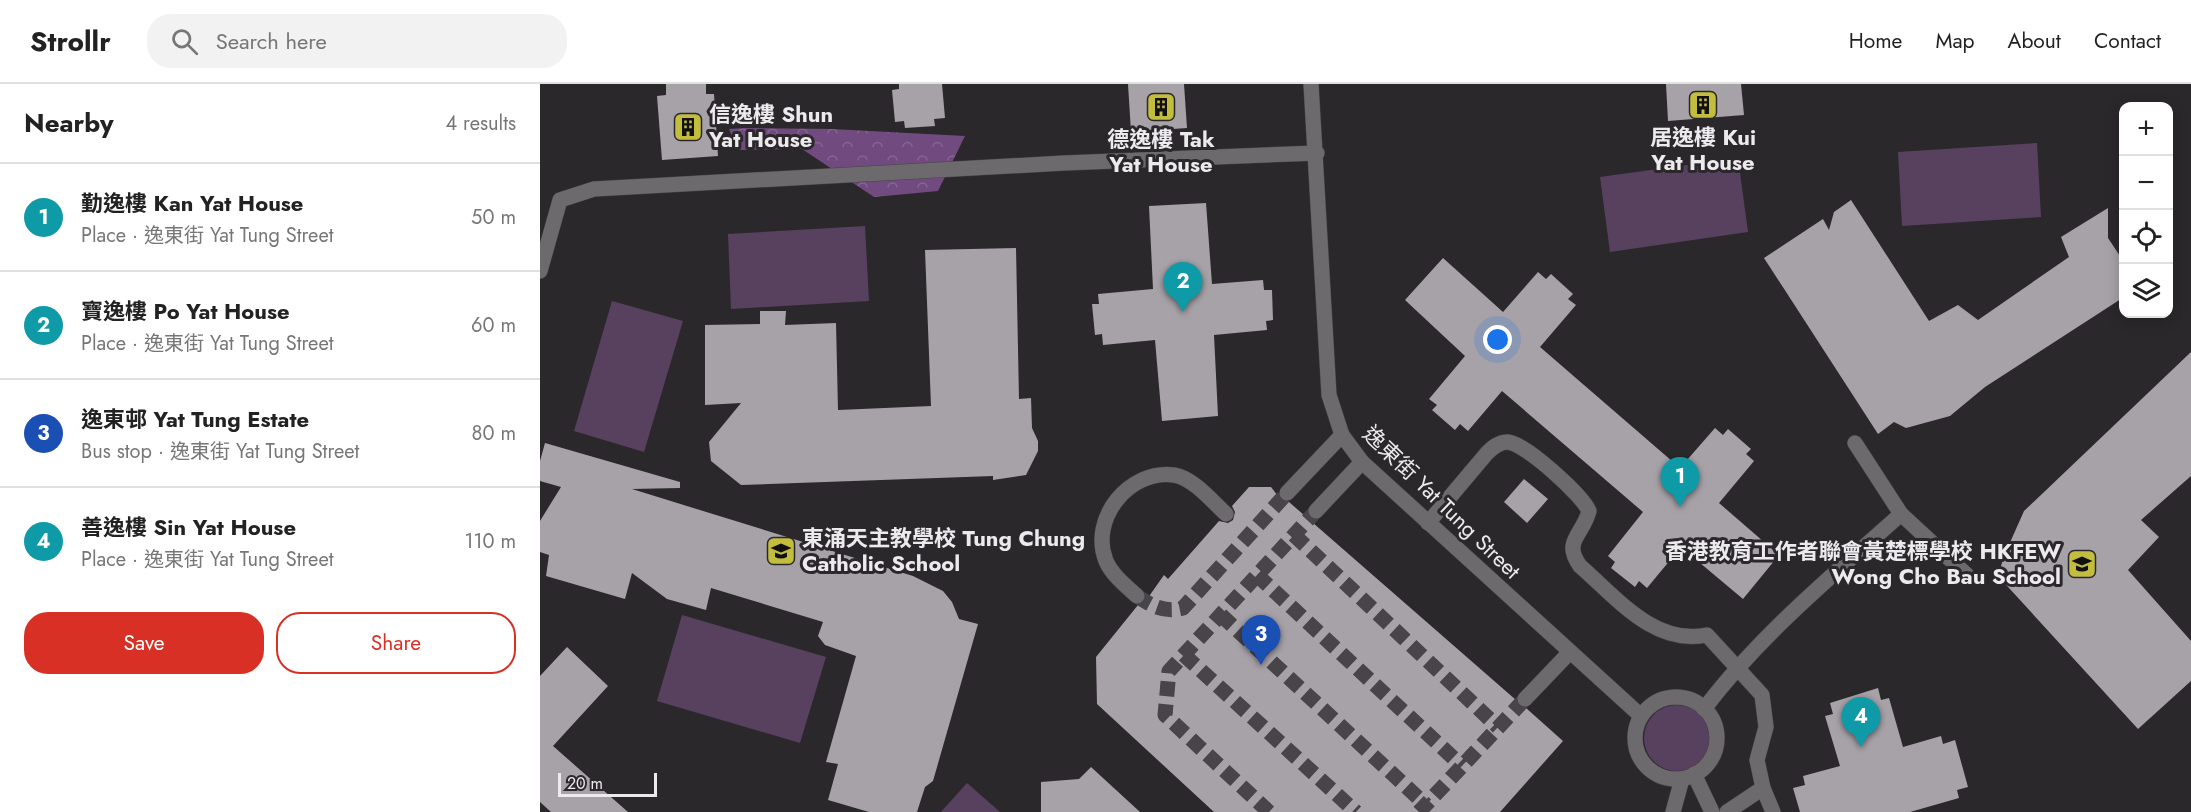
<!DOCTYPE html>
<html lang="en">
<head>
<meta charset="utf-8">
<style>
	:root { --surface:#fff; --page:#f2f2f2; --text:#222; --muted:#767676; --line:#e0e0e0; --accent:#d93025 }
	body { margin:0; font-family:Jost,"Noto Sans TC",sans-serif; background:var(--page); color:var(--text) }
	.controls { position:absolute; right:18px; top:18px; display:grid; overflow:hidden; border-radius:12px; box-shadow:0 3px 15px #0003 }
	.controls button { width:54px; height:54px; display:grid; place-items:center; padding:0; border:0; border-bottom:2px solid var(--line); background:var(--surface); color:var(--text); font:30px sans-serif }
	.scale { position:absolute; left:18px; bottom:15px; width:99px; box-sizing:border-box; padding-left:6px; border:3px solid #eceaed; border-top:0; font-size:16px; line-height:21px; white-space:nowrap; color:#eceaed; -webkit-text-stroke:4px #2b282c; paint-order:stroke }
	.you { position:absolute; left:958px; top:256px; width:21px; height:21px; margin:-15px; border:4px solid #fff; border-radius:50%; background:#1a73e8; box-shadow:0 0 0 9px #1a73e833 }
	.badge { display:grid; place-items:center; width:39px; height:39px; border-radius:50%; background:var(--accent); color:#fff; font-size:20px; font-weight:700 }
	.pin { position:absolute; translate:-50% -50px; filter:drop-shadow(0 2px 3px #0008) }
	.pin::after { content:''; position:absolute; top:32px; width:21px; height:18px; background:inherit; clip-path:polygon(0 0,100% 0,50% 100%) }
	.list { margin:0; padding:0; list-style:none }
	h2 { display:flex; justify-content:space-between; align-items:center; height:78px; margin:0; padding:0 24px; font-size:26px }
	h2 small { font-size:20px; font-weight:400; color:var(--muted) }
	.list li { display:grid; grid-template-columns:39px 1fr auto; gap:18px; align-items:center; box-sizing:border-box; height:108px; padding:0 24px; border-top:2px solid var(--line) }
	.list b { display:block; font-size:22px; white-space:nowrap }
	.list p { margin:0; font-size:20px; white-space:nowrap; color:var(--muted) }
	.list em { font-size:20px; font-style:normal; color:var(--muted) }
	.actions { display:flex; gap:12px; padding:18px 24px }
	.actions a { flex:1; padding:14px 0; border:2px solid var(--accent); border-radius:24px; text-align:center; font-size:21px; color:var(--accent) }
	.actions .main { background:var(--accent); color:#fff }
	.icon { flex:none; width:33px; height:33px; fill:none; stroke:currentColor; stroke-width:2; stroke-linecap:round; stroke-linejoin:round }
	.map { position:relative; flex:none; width:1651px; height:728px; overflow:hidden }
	header { display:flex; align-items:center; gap:36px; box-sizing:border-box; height:84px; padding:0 30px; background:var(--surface); border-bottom:2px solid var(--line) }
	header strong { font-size:28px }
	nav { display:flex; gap:33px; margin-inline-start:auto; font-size:21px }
	.search { width:420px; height:54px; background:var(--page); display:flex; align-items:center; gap:15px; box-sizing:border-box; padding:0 21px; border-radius:24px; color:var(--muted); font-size:22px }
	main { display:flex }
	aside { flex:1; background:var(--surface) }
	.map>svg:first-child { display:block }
	.grass { fill:#57415f }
	.forest { fill:url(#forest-crowns) }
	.building { fill:#a7a2a8 }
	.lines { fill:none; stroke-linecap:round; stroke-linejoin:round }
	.minor-tunnel { stroke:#484549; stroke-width:15; stroke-dasharray:15 8; stroke-linecap:butt }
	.minor-casing { stroke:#464347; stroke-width:16 }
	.minor { stroke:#6c6a6c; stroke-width:15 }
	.labels { text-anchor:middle; stroke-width:6; stroke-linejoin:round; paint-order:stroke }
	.poi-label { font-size:22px; font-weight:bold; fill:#eceaed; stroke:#2b282c; text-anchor:start }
	.street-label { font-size:22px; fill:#eceaed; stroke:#2b282c }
</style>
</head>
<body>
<header>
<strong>Strollr</strong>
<div class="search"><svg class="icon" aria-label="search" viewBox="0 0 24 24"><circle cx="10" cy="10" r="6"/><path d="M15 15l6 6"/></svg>Search here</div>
<nav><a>Home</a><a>Map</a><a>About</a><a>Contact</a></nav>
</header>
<main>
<aside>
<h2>Nearby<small>4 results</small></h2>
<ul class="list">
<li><span class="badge" style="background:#0f9aa8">1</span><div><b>勤逸樓 Kan Yat House</b><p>Place · 逸東街 Yat Tung Street</p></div><em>50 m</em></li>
<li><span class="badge" style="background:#0f9aa8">2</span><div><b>寶逸樓 Po Yat House</b><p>Place · 逸東街 Yat Tung Street</p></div><em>60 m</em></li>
<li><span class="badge" style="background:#1a4fb4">3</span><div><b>逸東邨 Yat Tung Estate</b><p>Bus stop · 逸東街 Yat Tung Street</p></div><em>80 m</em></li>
<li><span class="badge" style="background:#0f9aa8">4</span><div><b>善逸樓 Sin Yat House</b><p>Place · 逸東街 Yat Tung Street</p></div><em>110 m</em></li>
</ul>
<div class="actions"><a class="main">Save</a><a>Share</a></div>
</aside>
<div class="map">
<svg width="1651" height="728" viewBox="0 0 1651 728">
	<defs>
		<pattern id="forest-crowns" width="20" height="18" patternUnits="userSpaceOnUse" patternTransform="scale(1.5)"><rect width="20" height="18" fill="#714b7f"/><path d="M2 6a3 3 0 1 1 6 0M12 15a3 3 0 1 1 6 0" fill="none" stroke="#856591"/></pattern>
	</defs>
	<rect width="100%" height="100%" fill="#2b282c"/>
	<!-- grass -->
	<g class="grass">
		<path d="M1497,59L1501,133L1362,142L1358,68Z"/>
		<path d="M1198,74L1208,148L1070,168L1060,93Z"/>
		<path d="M325,142L329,217L191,225L188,150Z"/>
		<path d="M72,217L143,237L104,368L34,347Z"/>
		<path d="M142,531L286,573L260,659L117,617Z"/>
		<circle cx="1137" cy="654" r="33"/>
		<path d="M427,699L460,728H401Z"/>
	</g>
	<!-- forest -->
	<path class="forest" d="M207,44L292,45L425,52L398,107L334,113L262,65L197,66L189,45Z"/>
	<!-- building -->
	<g class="building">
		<path d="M126,0H166V10H174L178,72L122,76L117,12L126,11Z"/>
		<path d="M359,0H402L405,34L394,35L395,42L365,44L364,37L355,38L352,6L359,5Z"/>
		<path d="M588,0H644L647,44L591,48Z"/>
		<path d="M1126,0H1201L1204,31L1128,37Z"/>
		<path d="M1311,116L1389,237L1418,221L1438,236L1529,173L1521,153L1568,124V154L1584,178V213L1445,303L1410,332L1366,344L1354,338L1338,350L1224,174L1283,135L1289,146L1294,128Z"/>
		<path d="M666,119L672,200L723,196L724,206H732L733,236L726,237L727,246L674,251L678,332L622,337L615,256L563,261L562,250L555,251L552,220H559L558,210L613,205L609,122Z"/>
		<path d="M476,164L479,315L491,314L492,344L498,357V367L486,391L453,396V392L201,401L171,377L169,358L201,319L165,321V241L220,240V227H246L245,241L296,239L298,326L391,322L385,166Z"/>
		<path d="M903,174L963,228L998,188L1006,195L1011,190L1033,210L1028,215L1036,221L1000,263L1140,384L1175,344L1183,351L1188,345L1211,365L1206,370L1214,377L1179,419L1239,471L1203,515L1141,463L1107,504L1099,497L1095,503L1071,484L1075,478L1068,472L1103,428L962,307L928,347L920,340L915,346L892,326L897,321L889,315L925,272L865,216Z"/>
		<path d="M1651,268V392L1601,436L1619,453L1588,486L1651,557V597L1598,645L1458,492L1464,472L1484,427Z"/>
		<path d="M5,359L140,398V404L92,405L373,492L403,507L412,518L419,535L438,540L393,697L385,703L377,728H329L288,716L298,680L286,678L316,572L285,561L278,552L283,538L171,504L166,526L127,515L92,489L85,515L6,492L9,471L0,468V437L21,403L0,397V377Z"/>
		<path d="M984,395L1008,415L987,439L964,418Z"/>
		<path d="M709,403H731L741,416L749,418L976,616L979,622L986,624L1023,657L960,728H674L557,620L556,573L598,521L605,518L624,491L628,495L679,437L688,439L693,436L695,428L692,422Z"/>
		<path d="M27,563L68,602L13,662L88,728H11L0,718V592Z"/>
		<path d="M1338,604L1341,616L1349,614L1363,663L1401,652L1403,660L1415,656L1428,703L1417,706L1419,714L1370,728H1260L1253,704L1265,701L1263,692L1300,682L1285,632L1293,630L1290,619Z"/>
		<path d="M551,683L600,728H501V698L539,695Z"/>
	</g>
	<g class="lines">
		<!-- minor-tunnel -->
		<g class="minor-tunnel">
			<path d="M754,451L958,643"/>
			<path d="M717,491L922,682"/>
			<path d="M597,512C612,522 624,529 643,524L747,409"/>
			<path d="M681,531L886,721"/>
			<path d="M644,571L816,728"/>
			<path d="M729,728L625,631L629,587L776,427"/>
			<path d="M879,728L985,615"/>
		</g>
		<!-- minor casing -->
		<g class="minor-casing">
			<g id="minor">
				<path d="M771,0L789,311L802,351L822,378L1101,632"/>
				<path d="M0,187L20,116L54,105L524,79L777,69"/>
				<path d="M1315,359L1361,430L1427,491"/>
				<path d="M747,409L802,351"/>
				<path d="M776,427L822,378"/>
				<path d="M888,439L947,369C953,363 959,358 968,358C986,360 1042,411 1049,427C1043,451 1022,457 1040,482C1076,513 1114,562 1167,551L1222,611L1226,643L1217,676L1223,704L1233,728"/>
				<path d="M597,512C586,502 572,491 566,477C549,435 589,385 634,391C653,394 672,417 686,430"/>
				<circle cx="1136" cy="654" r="41"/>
				<path d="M985,615L1029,569"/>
				<path d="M1164,625C1220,551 1293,491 1361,430"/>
				<path d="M1154,690L1172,728"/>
				<path d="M1133,728L1142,695"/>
				<path d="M1187,728L1223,704"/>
			</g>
		</g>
		<!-- minor -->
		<use href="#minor" class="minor"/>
	</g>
	<!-- icons -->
	<defs>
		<g id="building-square" transform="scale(1.5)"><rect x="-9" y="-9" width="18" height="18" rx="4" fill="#c3bd3f" stroke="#2b282c"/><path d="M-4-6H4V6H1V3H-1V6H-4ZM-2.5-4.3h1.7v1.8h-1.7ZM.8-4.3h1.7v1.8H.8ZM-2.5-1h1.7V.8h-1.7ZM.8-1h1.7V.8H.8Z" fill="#111"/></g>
		<g id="school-square" transform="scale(1.5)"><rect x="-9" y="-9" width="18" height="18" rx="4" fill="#c3bd3f" stroke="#2b282c"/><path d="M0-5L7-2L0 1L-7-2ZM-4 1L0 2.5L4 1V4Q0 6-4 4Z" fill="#111"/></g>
	</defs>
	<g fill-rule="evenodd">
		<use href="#building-square" x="1163" y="21"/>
		<use href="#building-square" x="621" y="23"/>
		<use href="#building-square" x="148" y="43"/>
		<use href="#school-square" x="241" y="467"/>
		<use href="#school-square" x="1542" y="480"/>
	</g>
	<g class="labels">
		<!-- poi labels -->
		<g class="poi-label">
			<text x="169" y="38">信逸樓 Shun<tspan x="169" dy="25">Yat House</tspan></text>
			<text x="1163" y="61" text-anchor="middle">居逸樓 Kui<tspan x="1163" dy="25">Yat House</tspan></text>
			<text x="621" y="63" text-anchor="middle">德逸樓 Tak<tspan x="621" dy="25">Yat House</tspan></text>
			<text x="262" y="462">東涌天主教學校 Tung Chung<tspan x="262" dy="25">Catholic School</tspan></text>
			<text x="1521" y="475" text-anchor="end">香港教育工作者聯會黃楚標學校 HKFEW<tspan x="1521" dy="25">Wong Cho Bau School</tspan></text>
		</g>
		<!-- street labels -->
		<g class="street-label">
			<text transform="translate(902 418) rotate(44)" y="8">逸東街 Yat Tung Street</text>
		</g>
	</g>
</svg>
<div class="controls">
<button>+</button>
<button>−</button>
<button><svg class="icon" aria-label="locate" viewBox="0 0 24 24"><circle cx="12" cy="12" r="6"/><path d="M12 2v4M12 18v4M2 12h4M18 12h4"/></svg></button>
<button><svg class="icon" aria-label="layers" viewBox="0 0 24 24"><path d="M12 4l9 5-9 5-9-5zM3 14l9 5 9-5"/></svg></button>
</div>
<div class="scale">20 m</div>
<div class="you"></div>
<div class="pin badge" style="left:1140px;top:423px;background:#0f9aa8">1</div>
<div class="pin badge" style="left:643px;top:228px;background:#0f9aa8">2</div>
<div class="pin badge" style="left:721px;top:581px;background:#1a4fb4">3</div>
<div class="pin badge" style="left:1321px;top:663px;background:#0f9aa8">4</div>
</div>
</main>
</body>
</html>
